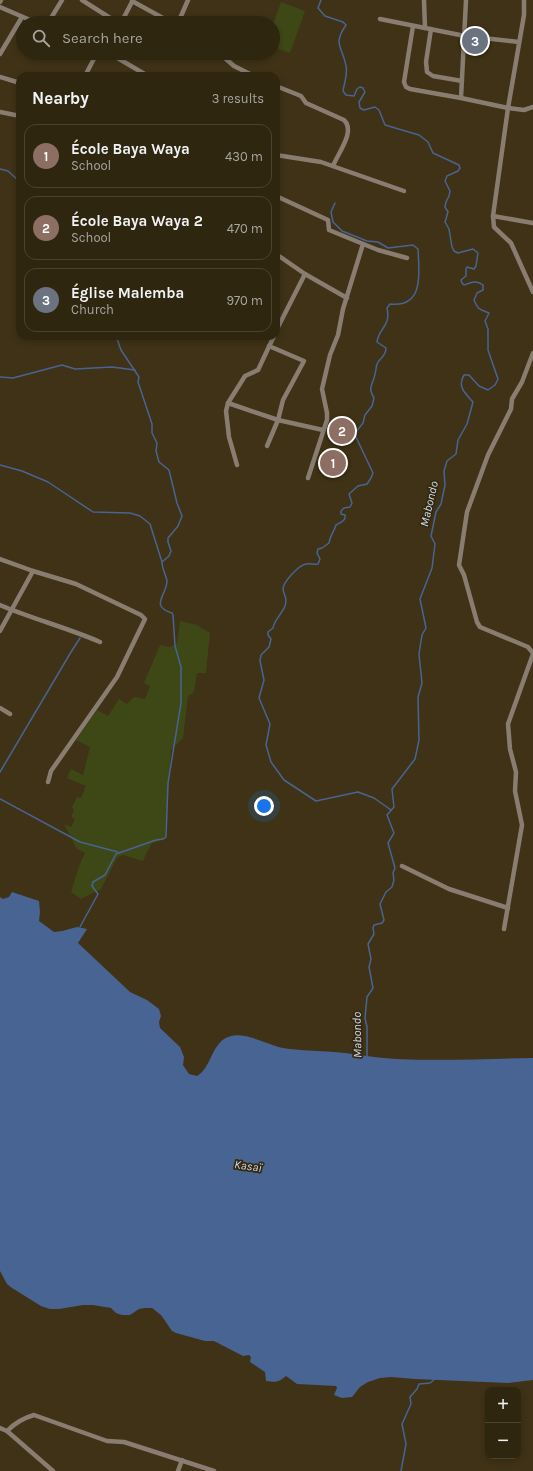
<!DOCTYPE html>
<html lang="en">
<head>
<meta charset="utf-8">
<style>
	:root { --surface:#2f2610; --page:#372e19; --text:#f1f3f6; --muted:#a7a59f; --line:#4a4330; --accent:#db2777 }
	body { margin:0; font-family:Karla,sans-serif; background:var(--page); color:var(--text) }
	.controls { position:absolute; right:12px; bottom:12px; display:grid; overflow:hidden; border-radius:8px; box-shadow:0 2px 6px #0003 }
	.controls button { width:36px; height:36px; display:grid; place-items:center; padding:0; border:0; border-bottom:1px solid var(--line); background:var(--surface); color:var(--text); font:20px sans-serif }
	.you { position:absolute; left:264px; top:806px; width:14px; height:14px; margin:-10px; border:3px solid #fff; border-radius:50%; background:#1a73e8; box-shadow:0 0 0 6px #1a73e833 }
	.badge { display:grid; place-items:center; width:26px; height:26px; border-radius:50%; background:var(--accent); color:#fff; font-size:13px; font-weight:700 }
	.pin { position:absolute; translate:-50% -50%; border:2px solid #fff; box-shadow:0 1px 4px #0006 }
	.list { margin:0; padding:0; list-style:none }
	h2 { display:flex; justify-content:space-between; align-items:center; height:52px; margin:0; padding:0 16px; font-size:17px }
	h2 small { font-size:13px; font-weight:400; color:var(--muted) }
	.list li { display:grid; grid-template-columns:26px 1fr auto; gap:12px; align-items:center; box-sizing:border-box; height:64px; margin:0 8px 8px; padding:0 8px; border:1px solid var(--line); border-radius:12px }
	.list b { display:block; font-size:15px; white-space:nowrap }
	.list p { margin:0; font-size:13px; white-space:nowrap; color:var(--muted) }
	.list em { font-size:13px; font-style:normal; color:var(--muted) }
	.icon { flex:none; width:22px; height:22px; fill:none; stroke:currentColor; stroke-width:2; stroke-linecap:round; stroke-linejoin:round }
	.map { position:relative; flex:none; width:533px; height:1471px; overflow:hidden }
	.search { position:absolute; background:var(--surface); box-shadow:0 2px 6px #0003; left:16px; top:16px; width:264px; height:44px; display:flex; align-items:center; gap:10px; box-sizing:border-box; padding:0 14px; border-radius:22px; color:var(--muted); font-size:15px }
	.panel { position:absolute; background:var(--surface); box-shadow:0 2px 6px #0003; left:16px; top:72px; width:264px; height:268px; border-radius:12px }
	.map>svg:first-child { display:block }
	.green { fill:#3e4716 }
	.water { fill:#486492 }
	.lines { fill:none; stroke-linecap:round; stroke-linejoin:round }
	.stream { stroke:#486492; stroke-width:1.5 }
	.street { stroke:#897d72; stroke-width:4.5 }
	.labels { text-anchor:middle; stroke-width:3.5; stroke-linejoin:round; paint-order:stroke }
	.water-label { font-size:12px; font-style:italic; fill:#c8daf6; stroke:#35280b }
</style>
</head>
<body>
<div class="map">
<svg width="533" height="1471" viewBox="0 0 533 1471">
	<rect width="100%" height="100%" fill="#3f3216"/>
	<!-- green -->
	<g class="green">
		<path d="M281,2L305,11L290,53L273,47V24Z"/>
		<path d="M180,621L197,625L210,633L206,673H197L194,692L188,696L183,738L171,750L165,839L151,844L143,861L123,855L117,858L101,889L81,899L71,892L79,866L85,853L77,849L64,824L71,827L75,819L71,817L74,810L72,807L77,797L81,798L86,786L67,778L71,769L83,775L90,747L76,740L97,710L108,716L119,699L127,704L134,697L145,699L150,686L144,683L160,645L171,647L177,643Z"/>
	</g>
	<!-- water -->
	<path class="water" d="M12,892L39,901L40,912L39,921L54,932L62,931L77,927L87,929L78,943L130,992L147,1000L159,1009L161,1016L159,1022L160,1028L180,1047L184,1057L183,1065L189,1074L197,1076C212,1068 211,1041 231,1036C249,1032 272,1048 290,1049C308,1051 327,1051 345,1053C362,1055 379,1058 396,1059C442,1061 487,1059 533,1058V1380L508,1383L415,1379L391,1377L380,1378L368,1382L360,1387L352,1397L342,1398L334,1395L337,1388L336,1386L297,1384L286,1376C278,1383 276,1382 266,1381L265,1372L250,1362L251,1357L249,1355L243,1356L214,1341H205L176,1333L172,1331L161,1315L152,1308H145L139,1309L130,1315H122L116,1313L111,1308L93,1305H83L59,1309H50L41,1306L12,1288L7,1284L0,1271V897L3,899L9,897Z"/>
	<g class="lines">
		<!-- stream -->
		<g class="stream">
			<path d="M321,0L318,8L325,16L343,22L346,25C332,45 343,47 346,66C348,74 344,84 343,91L346,95L354,96L357,89L360,87L363,88L365,92L359,102L360,108L364,110L375,107L379,110L385,125L419,135L428,142L433,153L459,165L460,168L458,171L447,176L445,181L450,191L449,196L446,202L445,207L448,212L445,222L449,229L452,247L454,251L458,253L473,249L478,253L476,266L474,269L467,267L466,269V276L461,280L462,283L464,285C472,282 477,280 483,285V290L477,293L474,300C479,311 479,309 489,313L485,321L488,329V350L498,379L495,385L488,390L479,386L469,375H464C457,387 465,393 473,402L467,424L458,440L456,454L447,461L444,471L445,485L441,504L436,512L431,536L435,544L432,568L420,599L426,628L422,635L419,654L422,683L418,697L419,740L415,759L392,789L394,807L387,815L394,833L388,843L395,868L393,873L394,880L392,887L386,892L380,904L384,920L382,923L374,925L373,928L374,934L368,944L371,959L369,967L373,988L367,997L365,1018L367,1027V1056"/>
			<path d="M0,169L8,171L20,182"/>
			<path d="M335,203L331,212L333,222L342,231L367,241L378,242L388,248L413,245L418,249C419,271 425,308 390,304L387,308C391,327 379,327 377,342L386,348C386,357 380,357 377,364C376,367 376,371 375,374C373,386 367,386 374,398L372,406L365,415L363,423L356,432V437L373,473L371,478L367,484L358,486L349,494L352,503L350,507L344,508L341,511V514L345,515C346,521 341,522 336,525C334,532 330,535 329,543L322,548L318,549L317,553L320,559L318,564C314,565 310,563 306,564C299,565 283,582 283,589C284,597 288,597 285,606C282,614 274,620 273,628L268,632V635L271,639L269,647L261,655L260,661L264,680L259,698L270,724L266,745L271,762L284,780L316,801L358,792L374,798L391,810"/>
			<path d="M0,377L13,378L62,365L75,369L112,367L135,370"/>
			<path d="M0,465L22,471L48,482L93,512L130,513L140,516L150,524L162,562"/>
			<path d="M0,772L71,652L80,638"/>
			<path d="M0,799L80,842L118,852"/>
			<path d="M80,927L98,894L92,886L93,882L105,875L116,854L156,840L163,839L166,837L168,783L181,703V667L175,646L173,615L172,613C149,606 167,595 167,581C166,575 162,569 162,562L169,556L171,551L168,542V538L178,526L182,516L177,503L169,470L159,462L156,451L157,443L152,433V424L138,382L139,377L121,350L116,336"/>
			<path d="M401,1471L406,1444L402,1424L411,1404L410,1397L417,1389L419,1384L430,1383L435,1379"/>
		</g>
		<!-- street -->
		<g class="street">
			<path d="M82,0L118,23"/>
			<path d="M424,0L425,28"/>
			<path d="M524,0V15L508,108L493,216L494,227L511,243L533,292"/>
			<path d="M132,1L172,23"/>
			<path d="M0,2L1,0"/>
			<path d="M0,7L37,23"/>
			<path d="M380,19L465,36L519,42"/>
			<path d="M48,23L62,0"/>
			<path d="M121,23L133,0"/>
			<path d="M178,23L188,0"/>
			<path d="M413,26L404,82L406,87L410,89L461,98L508,108L524,110L533,107"/>
			<path d="M431,29L426,62L427,72L433,76L462,81"/>
			<path d="M109,53L148,76"/>
			<path d="M219,53L234,66L254,76"/>
			<path d="M0,54L22,17"/>
			<path d="M86,76L87,72L97,53"/>
			<path d="M0,77L20,83"/>
			<path d="M276,86L301,96L306,103L344,120C356,131 338,153 333,166"/>
			<path d="M461,98L466,0"/>
			<path d="M0,112L20,116"/>
			<path d="M276,155L321,162L404,191"/>
			<path d="M276,196L328,220L329,230L378,250L407,258"/>
			<path d="M493,216L533,223"/>
			<path d="M276,254L305,274L347,298"/>
			<path d="M276,331L305,274"/>
			<path d="M533,353L522,382L512,399L511,409L488,455L467,512L459,565L464,575L477,622L480,627L528,647L533,653"/>
			<path d="M228,403L278,420L323,430"/>
			<path d="M267,446L278,420L283,400L304,361L269,346"/>
			<path d="M237,465L229,437L226,411L228,403L245,376L258,370L274,336"/>
			<path d="M308,478L327,420V413L322,389L330,355L338,335L343,309L363,244"/>
			<path d="M0,559L33,571L76,584L141,615L145,619L117,677L51,771L48,782"/>
			<path d="M0,605C33,619 68,628 100,642"/>
			<path d="M0,631L33,571"/>
			<path d="M0,708L10,714"/>
			<path d="M402,866L449,889L508,908"/>
			<path d="M504,929L522,825L515,791L516,772L510,749L508,724L533,654"/>
			<path d="M0,1428L7,1431L53,1471"/>
			<path d="M7,1431C15,1423 23,1418 34,1415L107,1441L124,1442L214,1471"/>
			<path d="M178,1471L182,1460"/>
		</g>
	</g>
	<g class="labels">
		<!-- water labels -->
		<g class="water-label">
			<text transform="translate(429 504) rotate(-77)" y="4">Mabondo</text>
			<text transform="translate(357 1035) rotate(-91)" y="4">Mabondo</text>
			<text transform="translate(248 1166) rotate(8)" y="4">Kasaï</text>
		</g>
	</g>
</svg>
<div class="controls">
<button>+</button>
<button>−</button>
</div>
<div class="you"></div>
<div class="pin badge" style="left:333px;top:463px;background:#8d6e63">1</div>
<div class="pin badge" style="left:342px;top:431px;background:#8d6e63">2</div>
<div class="pin badge" style="left:475px;top:41px;background:#6b7280">3</div>
<div class="search"><svg class="icon" aria-label="search" viewBox="0 0 24 24"><circle cx="10" cy="10" r="6"/><path d="M15 15l6 6"/></svg>Search here</div>
<section class="panel">
<h2>Nearby<small>3 results</small></h2>
<ul class="list">
<li><span class="badge" style="background:#8d6e63">1</span><div><b>École Baya Waya</b><p>School</p></div><em>430 m</em></li>
<li><span class="badge" style="background:#8d6e63">2</span><div><b>École Baya Waya 2</b><p>School</p></div><em>470 m</em></li>
<li><span class="badge" style="background:#6b7280">3</span><div><b>Église Malemba</b><p>Church</p></div><em>970 m</em></li>
</ul>
</section>
</div>
</body>
</html>
